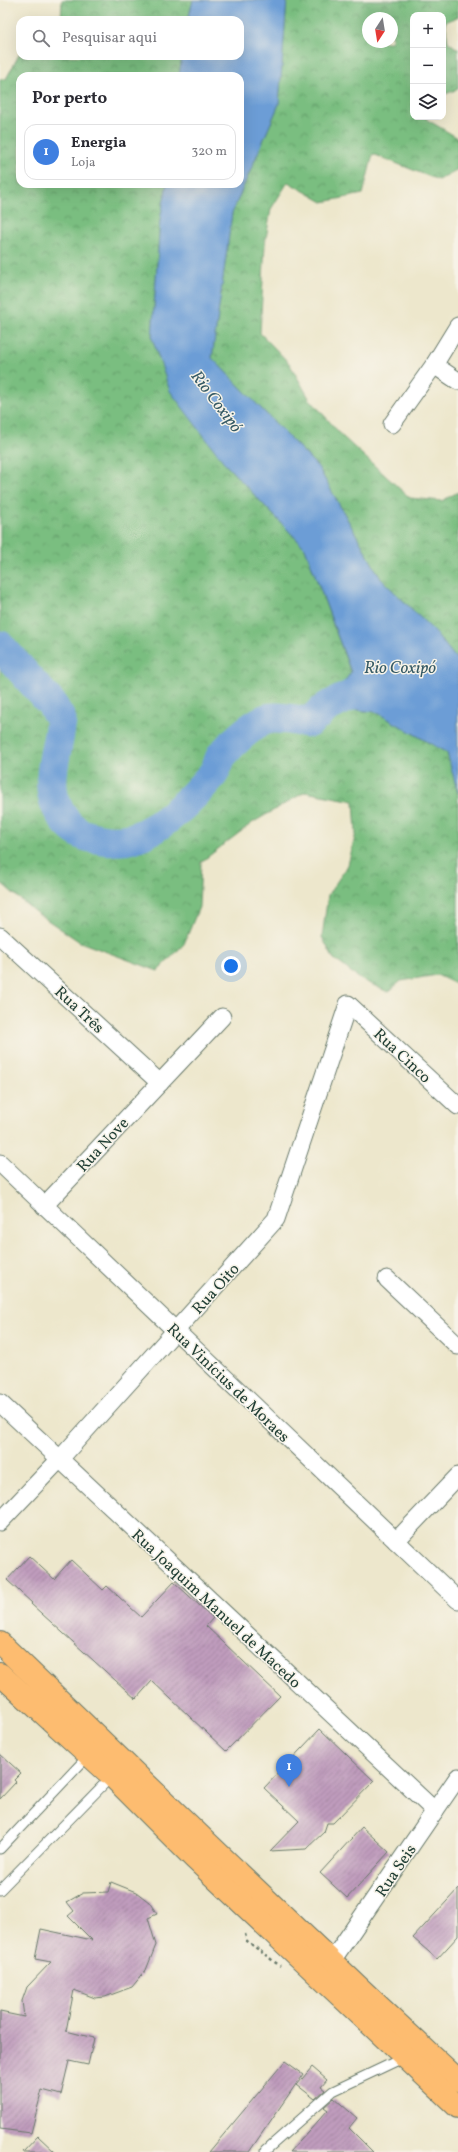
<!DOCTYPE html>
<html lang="pt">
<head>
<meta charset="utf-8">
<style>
	:root { --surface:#fff; --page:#f7f7f7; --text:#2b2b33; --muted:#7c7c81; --line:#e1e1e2; --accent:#1a73e8 }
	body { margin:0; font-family:Vollkorn,serif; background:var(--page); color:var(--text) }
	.controls { position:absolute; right:12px; top:12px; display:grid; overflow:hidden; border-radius:8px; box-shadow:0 4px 16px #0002 }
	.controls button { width:36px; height:36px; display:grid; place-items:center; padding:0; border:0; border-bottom:1px solid var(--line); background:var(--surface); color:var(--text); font:20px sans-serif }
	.compass { position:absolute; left:362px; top:12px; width:36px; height:36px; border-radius:50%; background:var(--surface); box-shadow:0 4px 16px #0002; rotate:192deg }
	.you { position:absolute; left:231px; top:966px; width:14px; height:14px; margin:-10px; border:3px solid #fff; border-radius:50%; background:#1a73e8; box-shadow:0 0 0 6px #1a73e833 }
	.badge { display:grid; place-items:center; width:26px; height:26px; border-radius:50%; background:var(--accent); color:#fff; font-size:13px; font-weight:700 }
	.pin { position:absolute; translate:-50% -33px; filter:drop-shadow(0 1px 2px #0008) }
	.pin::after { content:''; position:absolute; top:21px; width:14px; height:12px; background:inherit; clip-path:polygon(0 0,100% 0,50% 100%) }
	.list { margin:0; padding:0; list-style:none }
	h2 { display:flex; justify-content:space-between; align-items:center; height:52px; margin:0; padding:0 16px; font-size:17px }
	h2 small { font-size:13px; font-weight:400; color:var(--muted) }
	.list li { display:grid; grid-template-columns:26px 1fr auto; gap:12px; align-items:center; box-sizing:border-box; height:56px; margin:0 8px 8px; padding:0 8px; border:1px solid var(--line); border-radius:12px }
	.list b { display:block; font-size:15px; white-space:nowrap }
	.list p { margin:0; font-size:13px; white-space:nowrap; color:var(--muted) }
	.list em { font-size:13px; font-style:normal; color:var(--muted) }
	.icon { flex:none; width:22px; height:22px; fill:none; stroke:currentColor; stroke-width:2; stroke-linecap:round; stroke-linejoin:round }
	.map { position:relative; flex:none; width:458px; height:2152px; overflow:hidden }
	.search { position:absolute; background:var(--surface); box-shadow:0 4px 16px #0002; left:16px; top:16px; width:228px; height:44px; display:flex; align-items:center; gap:10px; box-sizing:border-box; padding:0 14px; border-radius:12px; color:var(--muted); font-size:15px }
	.panel { position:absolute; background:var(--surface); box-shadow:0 4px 16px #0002; left:16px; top:72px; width:228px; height:116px; border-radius:12px }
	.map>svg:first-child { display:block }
	.forest { fill:url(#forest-crowns); stroke:#4c7e5a; fill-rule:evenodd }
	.water { fill:#6c9dd6; stroke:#466d85 }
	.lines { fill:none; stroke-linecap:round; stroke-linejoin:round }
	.river { stroke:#6c9dd6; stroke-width:31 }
	.building { fill:url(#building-hatch) }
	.lane-casing { stroke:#677869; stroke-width:11 }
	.street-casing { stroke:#677869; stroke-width:19 }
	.primary-casing { stroke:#677869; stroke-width:24 }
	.path { stroke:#677869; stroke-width:2.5; stroke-dasharray:3 3; stroke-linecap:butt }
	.lane { stroke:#fff; stroke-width:9 }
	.street { stroke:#fff; stroke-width:17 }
	.primary { stroke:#fdbc6f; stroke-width:22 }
	.labels { text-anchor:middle; stroke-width:3; stroke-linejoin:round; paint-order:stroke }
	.street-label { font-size:16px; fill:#1f3d34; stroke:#f7f3e8 }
	.water-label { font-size:17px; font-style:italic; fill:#365a65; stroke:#f7f3e8 }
</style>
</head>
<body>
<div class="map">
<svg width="458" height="2152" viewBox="0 0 458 2152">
	<defs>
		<pattern id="forest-crowns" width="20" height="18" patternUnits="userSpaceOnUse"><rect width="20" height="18" fill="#7abe80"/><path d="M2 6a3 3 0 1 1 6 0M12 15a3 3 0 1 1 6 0" fill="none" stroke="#639c6a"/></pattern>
		<pattern id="building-hatch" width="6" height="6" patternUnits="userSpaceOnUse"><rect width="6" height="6" fill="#c09cbd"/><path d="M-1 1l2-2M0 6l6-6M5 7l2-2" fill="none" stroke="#9b809a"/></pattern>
	</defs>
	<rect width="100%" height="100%" fill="#f7f3e8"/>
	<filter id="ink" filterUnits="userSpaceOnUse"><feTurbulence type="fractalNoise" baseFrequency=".025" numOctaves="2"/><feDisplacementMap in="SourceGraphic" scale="8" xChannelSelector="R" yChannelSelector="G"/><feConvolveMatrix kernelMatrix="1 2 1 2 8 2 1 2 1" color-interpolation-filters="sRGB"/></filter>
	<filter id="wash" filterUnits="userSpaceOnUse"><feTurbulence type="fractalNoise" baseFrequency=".012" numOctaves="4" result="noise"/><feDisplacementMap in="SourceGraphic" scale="16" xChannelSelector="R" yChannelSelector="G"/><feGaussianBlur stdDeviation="0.9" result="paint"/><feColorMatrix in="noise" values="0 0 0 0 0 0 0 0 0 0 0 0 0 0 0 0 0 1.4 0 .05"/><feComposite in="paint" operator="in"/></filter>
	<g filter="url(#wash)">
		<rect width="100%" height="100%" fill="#ede7cc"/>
		<!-- forest -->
		<g class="forest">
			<path d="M62,0H193L188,20H61Z"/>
			<path d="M287,0H458V17L445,22L448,42L458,49V89L443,95V15H413V117H427L426,119L458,138V169L438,180L373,154L363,194L323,202L288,182L271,209L265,244L260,333L289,363L309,398L343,437L410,498L442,501L458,492V661L435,632L381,579L318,467L212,358L232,213L279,104ZM368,18H392V42H368Z"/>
			<path d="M20,53V56H182L179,76H20V184H167L160,220L152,338L226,465L305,548L351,673L327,707L376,712L447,753L458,793V985L437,975L401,981L388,992L360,979L333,958L322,937L328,895L348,865L356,833L354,801L305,792L252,823L201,862L199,907L184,944L158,971L80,942L34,911L0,882V79H6Z"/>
		</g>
		<!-- water -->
		<path class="water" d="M193,0H287L279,104L232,213L212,358L318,467L381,579L435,632L458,661V793L447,753L376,712L327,707L351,672L305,548L226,465L170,391L152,338L160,220L167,184H240V76H179L182,56H240V20H188Z"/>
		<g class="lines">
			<!-- river -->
			<path class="river" d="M0,646L51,703L61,720C58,755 40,787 64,819C71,828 80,835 91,837C104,840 120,842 133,838C164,828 192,798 213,774C217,769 218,761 222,755C232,743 249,727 264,720C276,715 296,721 309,722L327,707L364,689"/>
		</g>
		<g id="blocks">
			<!-- building -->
			<g class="building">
				<path d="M29,1556L54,1579L71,1560L103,1590L107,1586L141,1617L174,1582L213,1618L206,1626L280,1696L226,1751L152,1681L136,1699L31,1604L32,1603L7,1580Z"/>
				<path d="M320,1729L374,1781L333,1823H327L324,1832L306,1849L270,1851L299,1821L264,1788Z"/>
				<path d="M0,1754L21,1773L14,1780L16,1782L0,1799Z"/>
				<path d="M362,1827L389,1852L347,1898L320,1873Z"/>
				<path d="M111,1882L136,1892L149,1902L157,1914L148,1918L156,1945L146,1970L132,1987L105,1997L95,1998L74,1990L66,2031L94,2038L88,2065L69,2061L61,2095L42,2090L31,2133L0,2129V2012L24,2017L22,2001L27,1987L51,1962L35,1959L41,1929L92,1940L68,1916L74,1911L67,1902L83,1893L108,1892Z"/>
				<path d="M458,1889V1936L437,1959L413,1938Z"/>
				<path d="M285,2061L303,2074L249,2152H209Z"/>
				<path d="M312,2067L327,2080L321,2087L325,2090L315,2099L297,2085Z"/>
				<path d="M334,2098L357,2118L349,2128L373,2152H290L328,2110L324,2107Z"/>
				<path d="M38,2136L55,2152H23Z"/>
			</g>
		</g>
	</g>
	<g filter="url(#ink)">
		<use href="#blocks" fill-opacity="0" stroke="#677869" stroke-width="1"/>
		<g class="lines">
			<!-- lane casing -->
			<g class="lane-casing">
				<g id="lane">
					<path d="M0,1849L89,1755"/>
					<path d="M0,1890L112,1776"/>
					<path d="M266,2150L333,2091L405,2057"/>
				</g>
			</g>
			<!-- street casing -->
			<g class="street-casing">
				<g id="street">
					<path d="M434,365L458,381"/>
					<path d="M392,424L434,365L458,326"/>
					<path d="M0,936L160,1083"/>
					<path d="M0,1163L458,1600"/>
					<path d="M44,1206L222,1017"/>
					<path d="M387,1279L458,1346"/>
					<path d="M0,1403L435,1811"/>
					<path d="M0,1522L59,1460L276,1219L348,1004L458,1106"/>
					<path d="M396,1541L458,1476"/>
					<path d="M331,1962L458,1777"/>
				</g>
			</g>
			<!-- primary casing -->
			<g class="primary-casing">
				<g id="primary">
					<path d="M0,1643C152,1789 303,1937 458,2080"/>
					<path d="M0,1674L112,1776L194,1858L458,2107"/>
				</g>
			</g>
			<!-- path -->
			<path class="path" d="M245,1934L247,1941L280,1966"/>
			<!-- lane -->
			<use href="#lane" class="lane"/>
			<!-- street -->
			<use href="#street" class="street"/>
			<!-- primary -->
			<use href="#primary" class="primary"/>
		</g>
	</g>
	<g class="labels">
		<!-- street labels -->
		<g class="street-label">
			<text transform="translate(80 1009) rotate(43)" y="6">Rua Três</text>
			<text transform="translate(403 1055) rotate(43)" y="6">Rua Cinco</text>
			<text transform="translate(102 1144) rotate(-47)" y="6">Rua Nove</text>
			<text transform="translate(215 1288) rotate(-48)" y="6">Rua Oito</text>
			<text transform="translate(229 1382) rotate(44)" y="6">Rua Vinícius de Moraes</text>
			<text transform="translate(217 1608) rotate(43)" y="6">Rua Joaquim Manuel de Macedo</text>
			<text transform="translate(395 1870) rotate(-56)" y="6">Rua Seis</text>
		</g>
		<!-- water labels -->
		<g class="water-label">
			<text transform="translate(217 401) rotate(53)" y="6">Rio Coxipó</text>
			<text x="400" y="673">Rio Coxipó</text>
		</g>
	</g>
</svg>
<div class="controls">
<button>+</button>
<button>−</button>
<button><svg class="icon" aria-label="layers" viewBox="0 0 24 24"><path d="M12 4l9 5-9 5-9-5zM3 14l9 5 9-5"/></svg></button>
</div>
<svg class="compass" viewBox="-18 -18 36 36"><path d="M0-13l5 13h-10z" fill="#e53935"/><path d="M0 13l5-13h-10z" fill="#7c7c81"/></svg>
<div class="you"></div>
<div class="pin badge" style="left:289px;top:1787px;background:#3f7fe0">1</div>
<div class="search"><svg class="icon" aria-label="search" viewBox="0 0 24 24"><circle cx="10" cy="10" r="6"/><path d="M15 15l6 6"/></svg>Pesquisar aqui</div>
<section class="panel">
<h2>Por perto<small></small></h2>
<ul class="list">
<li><span class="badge" style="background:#3f7fe0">1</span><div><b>Energia</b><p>Loja</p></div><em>320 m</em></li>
</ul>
</section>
</div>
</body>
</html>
